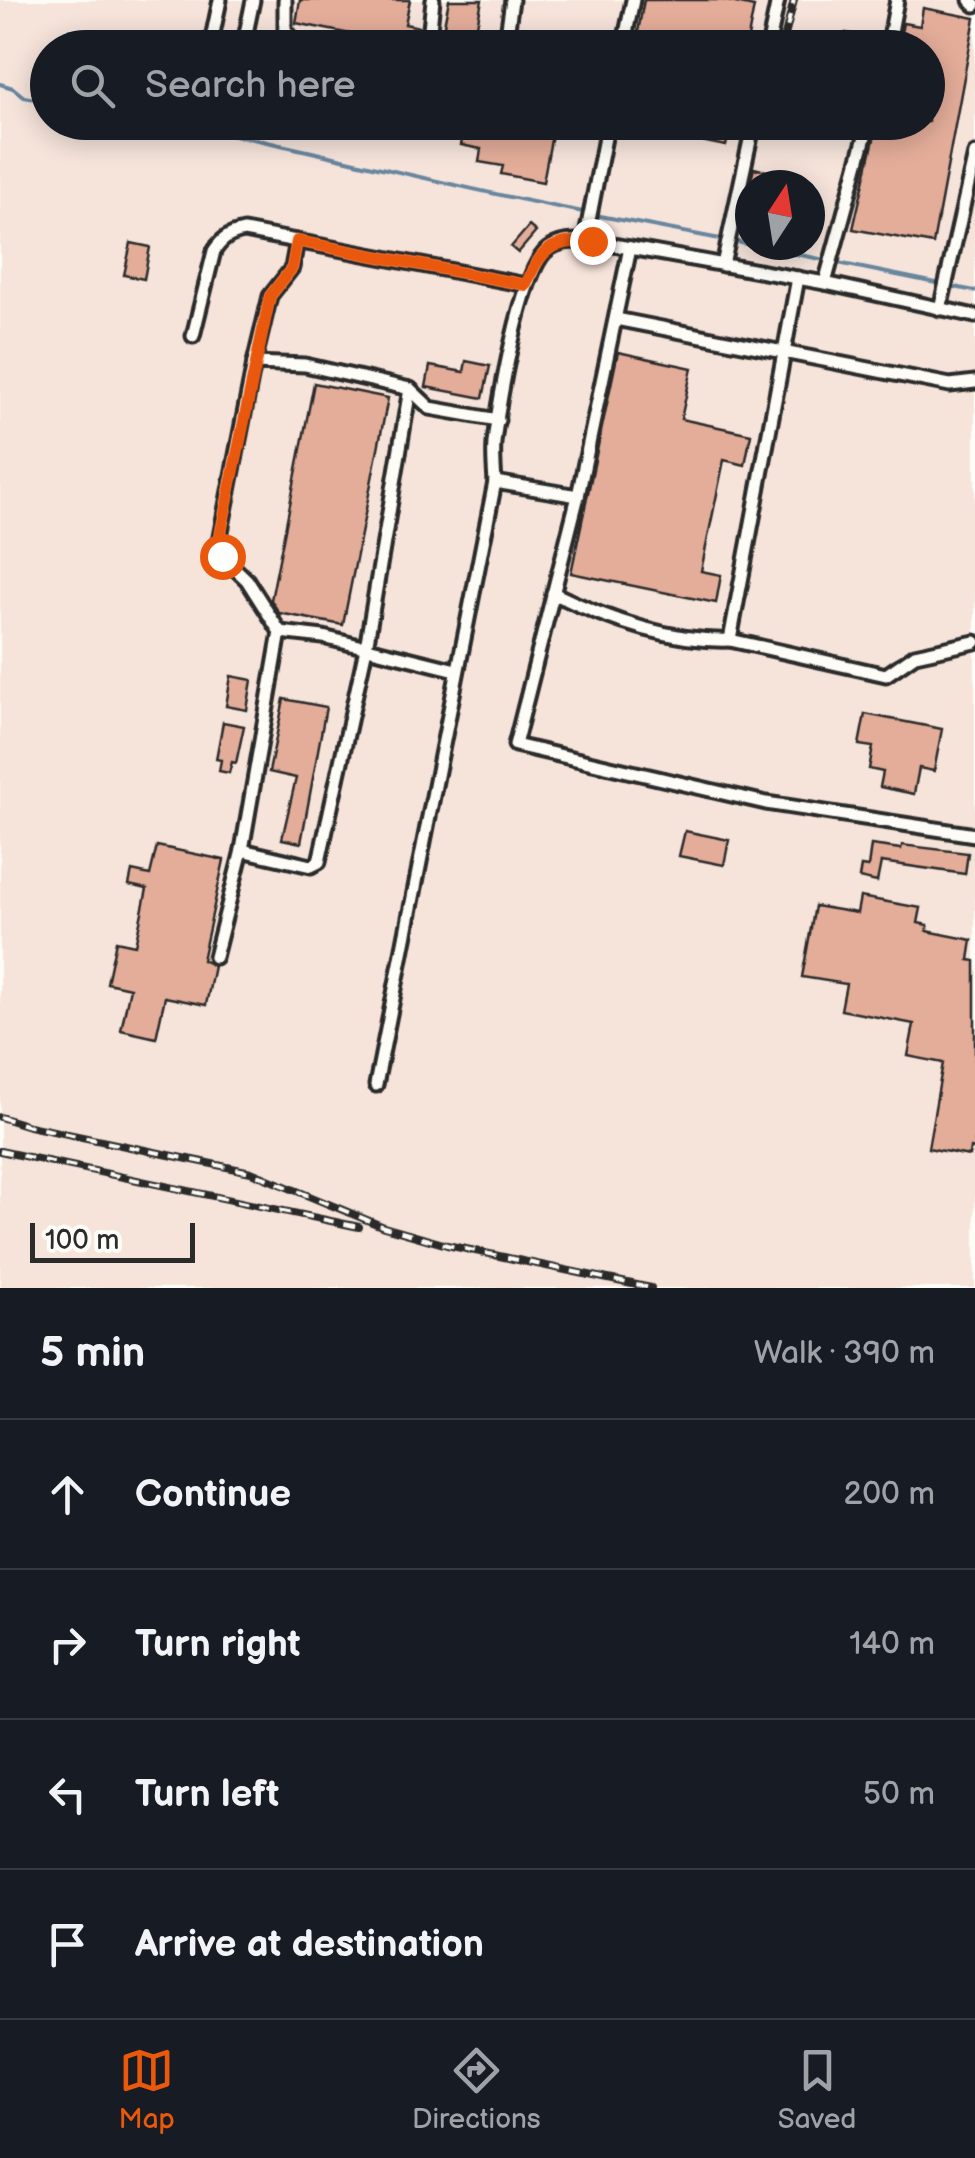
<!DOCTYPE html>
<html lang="en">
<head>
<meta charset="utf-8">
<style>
	:root { --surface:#171b24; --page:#242831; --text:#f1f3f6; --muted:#9ea1a6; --line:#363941; --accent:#ea580c }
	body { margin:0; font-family:"Balsamiq Sans",sans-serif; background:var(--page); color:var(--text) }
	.compass { position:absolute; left:735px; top:170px; width:90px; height:90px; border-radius:50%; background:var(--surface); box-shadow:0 5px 25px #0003; rotate:12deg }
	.scale { position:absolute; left:30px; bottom:25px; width:165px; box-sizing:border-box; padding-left:10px; border:5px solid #2b2b2b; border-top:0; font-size:28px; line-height:35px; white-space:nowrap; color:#2b2b2b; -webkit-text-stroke:8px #fdfcf7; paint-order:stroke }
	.stop { position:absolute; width:30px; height:30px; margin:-22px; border:8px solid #ea580c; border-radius:50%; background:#fff }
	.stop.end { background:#ea580c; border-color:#fff; box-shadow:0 2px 10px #0008 }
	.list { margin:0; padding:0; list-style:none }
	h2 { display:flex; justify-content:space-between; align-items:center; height:130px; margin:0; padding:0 40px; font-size:42px }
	h2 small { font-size:32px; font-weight:400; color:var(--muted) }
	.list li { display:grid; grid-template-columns:65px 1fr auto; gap:30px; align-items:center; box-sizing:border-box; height:150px; padding:0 40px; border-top:2px solid var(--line) }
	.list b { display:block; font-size:38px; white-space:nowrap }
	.list em { font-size:32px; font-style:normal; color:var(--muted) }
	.icon { flex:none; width:55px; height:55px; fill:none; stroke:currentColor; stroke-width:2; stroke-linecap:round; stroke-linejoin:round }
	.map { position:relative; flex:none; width:975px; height:1288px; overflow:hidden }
	.search { position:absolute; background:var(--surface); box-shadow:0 5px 25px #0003; left:30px; right:30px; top:30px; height:110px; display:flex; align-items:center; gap:25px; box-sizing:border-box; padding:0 35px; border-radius:55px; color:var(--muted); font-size:38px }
	.sheet { height:730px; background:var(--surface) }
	nav { display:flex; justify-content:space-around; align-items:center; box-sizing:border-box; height:140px; border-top:2px solid var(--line); background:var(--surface); font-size:28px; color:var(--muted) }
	nav a { display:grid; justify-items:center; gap:5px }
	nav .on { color:var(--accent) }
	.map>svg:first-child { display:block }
	.built { fill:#f6e4db; fill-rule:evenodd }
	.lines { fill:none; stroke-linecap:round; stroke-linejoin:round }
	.stream { stroke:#67869e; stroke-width:4 }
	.building { fill:#e4ad9a; stroke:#2b2b2b; stroke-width:2.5 }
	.minor-casing { stroke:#2b2b2b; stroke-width:19 }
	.minor { stroke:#fdfcf7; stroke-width:11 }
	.rail-casing { stroke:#2b2b2b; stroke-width:8 }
	.rail { stroke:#fdfcf7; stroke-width:4; stroke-dasharray:11; stroke-linecap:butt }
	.route { stroke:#ea580c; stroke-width:12 }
</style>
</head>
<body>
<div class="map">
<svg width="975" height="1288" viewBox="0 0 975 1288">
	<rect width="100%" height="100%" fill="#fdfcf7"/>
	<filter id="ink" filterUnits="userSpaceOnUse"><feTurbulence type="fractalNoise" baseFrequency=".01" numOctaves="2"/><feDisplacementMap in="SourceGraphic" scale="20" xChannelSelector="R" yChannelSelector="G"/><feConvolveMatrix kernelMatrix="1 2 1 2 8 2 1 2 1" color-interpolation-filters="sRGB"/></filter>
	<g filter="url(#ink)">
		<!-- built -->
		<path class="built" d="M0,0H975V1288H0ZM48,48H928V122H48ZM750,185H810V245H750Z"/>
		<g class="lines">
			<!-- stream -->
			<g class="stream">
				<path d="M0,84L13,88L24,97L48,101"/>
				<path d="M168,122C307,147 444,186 583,212"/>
				<path d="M595,215L720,239"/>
				<path d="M737,242L750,245"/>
				<path d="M752,245L820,259"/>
				<path d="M838,263L936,283"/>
				<path d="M954,287L975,291"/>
			</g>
		</g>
		<!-- building -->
		<g class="building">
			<path d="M300,0H410L405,24L419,27L415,47L296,23Z"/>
			<path d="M449,0H482L473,46L441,40Z"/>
			<path d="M644,0H722L754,7L746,48H635Z"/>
			<path d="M923,8L975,18L933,244L853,229L878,122H928V48H898L903,23L920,26Z"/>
			<path d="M517,31L582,43L581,48H515Z"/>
			<path d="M846,33L880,40L879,48H844Z"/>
			<path d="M373,122H407L406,133L373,127Z"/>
			<path d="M428,122H481L528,131L529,122L554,124L543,182L501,174L503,166L479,162L481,149L461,145L463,134L428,127Z"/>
			<path d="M647,122H731L726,146L646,130Z"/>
			<path d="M754,168L774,173L771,185H750V208L745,207Z"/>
			<path d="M529,226L536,232L518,253L511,247Z"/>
			<path d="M131,243L150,247L144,279L124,275Z"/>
			<path d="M618,352L692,368L681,419L751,434L745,465L724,460L701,571L721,575L716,603L571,573Z"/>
			<path d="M466,361L490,366L483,398L426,387L430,366L464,372Z"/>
			<path d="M314,383L388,398L343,625L279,613L271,600Z"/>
			<path d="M231,676L252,680L247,710L226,706Z"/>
			<path d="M284,699L326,707L301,843L282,839L296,778L269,772Z"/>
			<path d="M865,714L942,729L934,771L919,768L914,794L880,787L883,772L869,769L873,747L859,745Z"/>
			<path d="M223,722L244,726L236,763L232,762L229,773L219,771L221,760L216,759Z"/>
			<path d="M685,831L729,840L724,865L679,856Z"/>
			<path d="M871,845L901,849L902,845L968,853L965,874L881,862L877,882L859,878L861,866L868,867Z"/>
			<path d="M157,846L224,860L202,960L214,966L206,1005L165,997L156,1038L121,1030L130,988L107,983L116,941L135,945L147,889L129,885L132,871L150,875Z"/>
			<path d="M860,897L921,908L918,923L928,925L927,931L972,940L969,960L975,961V1149L970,1148L969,1156L928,1148L943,1063L908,1056L914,1024L841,1010L846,984L802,977L815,906L857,913Z"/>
		</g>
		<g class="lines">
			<!-- minor casing -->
			<g class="minor-casing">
				<g id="minor">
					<path d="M285,0V30L294,40L321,48"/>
					<path d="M970,0L975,5"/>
					<path d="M210,48L220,0"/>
					<path d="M243,48L253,0"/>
					<path d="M428,48L433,0"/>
					<path d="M505,48L512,0"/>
					<path d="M623,48L633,0"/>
					<path d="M768,48L778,0"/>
					<path d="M888,48L897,0"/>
					<path d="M585,241L608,122"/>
					<path d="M630,248L578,496L515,745L766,803L975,835"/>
					<path d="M723,265L754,122"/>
					<path d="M798,278L730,640L886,675L915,655L975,642"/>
					<path d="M825,283L869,122"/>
					<path d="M940,309L975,154"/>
					<path d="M616,319L950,385L975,382"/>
					<path d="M193,336L214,251C222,239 229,234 244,231L526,285"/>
					<path d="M254,363L270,296L292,268L297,241"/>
					<path d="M495,482L578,496"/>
					<path d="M553,593C606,619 671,642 730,640"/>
					<path d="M280,632L323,637L456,670"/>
					<path d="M242,850L311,866L319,862L366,648L410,389"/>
					<path d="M215,957L242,850L280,632L247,580L222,556L218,547L254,363L305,365L410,389L430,408L498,420"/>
					<path d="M376,1085L495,482C494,469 493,456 494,443C498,406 521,270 547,250C560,239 576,241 591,241L825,283L975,316"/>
				</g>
			</g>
			<!-- minor -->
			<use href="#minor" class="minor"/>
			<!-- rail casing -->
			<g class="rail-casing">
				<g id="rail">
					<path d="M782,48L794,0"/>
					<path d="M764,126L765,122"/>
					<path d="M0,1117L29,1126L251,1172L384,1227L447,1245L651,1288"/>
					<path d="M0,1151L359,1227"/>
				</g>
			</g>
			<!-- rail -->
			<use href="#rail" class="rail"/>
		</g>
	</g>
	<g class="lines" filter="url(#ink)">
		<!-- route -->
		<path class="route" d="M222,556L218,546L270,296L292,268L297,241L526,285C541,248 551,241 592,241"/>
	</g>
</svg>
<svg class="compass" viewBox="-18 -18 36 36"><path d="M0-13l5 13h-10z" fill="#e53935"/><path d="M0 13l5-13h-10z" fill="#9ea1a6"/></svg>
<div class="scale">100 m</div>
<div class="stop" style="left:222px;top:556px"></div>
<div class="stop end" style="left:592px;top:241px"></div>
<div class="search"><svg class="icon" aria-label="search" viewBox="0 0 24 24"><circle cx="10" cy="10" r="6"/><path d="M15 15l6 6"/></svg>Search here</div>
</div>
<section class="sheet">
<h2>5 min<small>Walk · 390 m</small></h2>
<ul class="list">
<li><svg class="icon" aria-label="ahead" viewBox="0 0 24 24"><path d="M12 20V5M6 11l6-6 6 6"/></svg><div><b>Continue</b></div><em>200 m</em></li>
<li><svg class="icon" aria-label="right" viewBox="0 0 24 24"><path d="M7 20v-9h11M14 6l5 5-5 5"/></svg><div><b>Turn right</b></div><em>140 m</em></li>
<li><svg class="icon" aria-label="left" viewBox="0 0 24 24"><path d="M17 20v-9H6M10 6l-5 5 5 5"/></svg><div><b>Turn left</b></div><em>50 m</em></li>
<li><svg class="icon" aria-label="arrive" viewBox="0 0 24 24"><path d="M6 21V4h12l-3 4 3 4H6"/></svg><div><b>Arrive at destination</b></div></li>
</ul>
</section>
<nav>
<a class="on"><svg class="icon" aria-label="map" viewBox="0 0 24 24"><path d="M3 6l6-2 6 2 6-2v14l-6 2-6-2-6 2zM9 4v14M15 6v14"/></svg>Map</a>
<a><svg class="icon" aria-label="directions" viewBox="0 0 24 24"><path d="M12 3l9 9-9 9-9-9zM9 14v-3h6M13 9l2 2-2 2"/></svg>Directions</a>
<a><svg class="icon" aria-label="saved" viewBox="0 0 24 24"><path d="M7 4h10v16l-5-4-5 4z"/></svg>Saved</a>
</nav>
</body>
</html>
